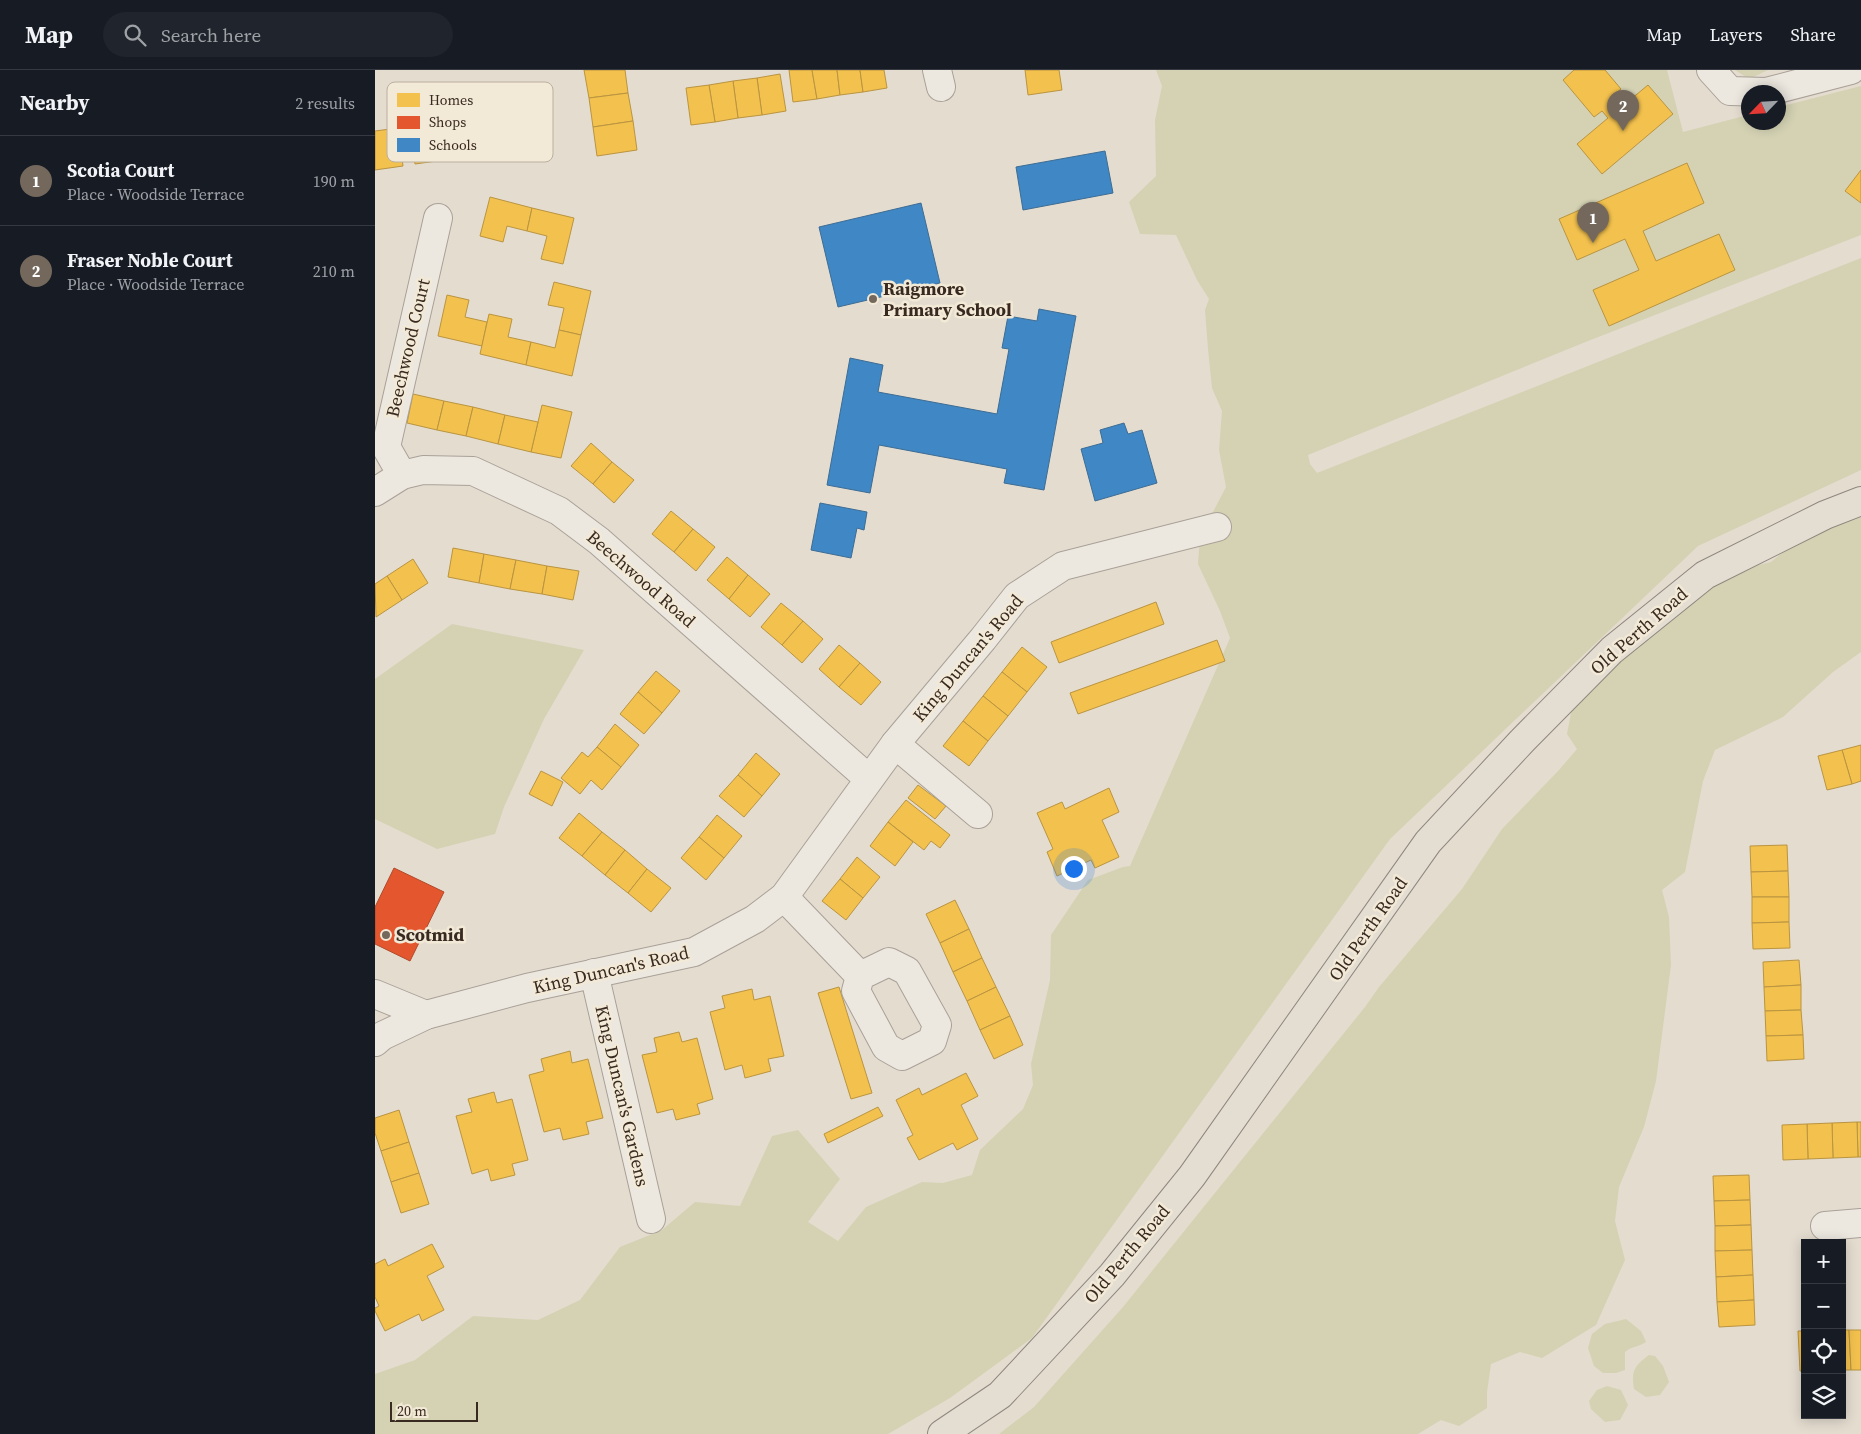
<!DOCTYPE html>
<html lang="en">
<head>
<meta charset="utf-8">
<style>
	:root { --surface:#171b24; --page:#20242c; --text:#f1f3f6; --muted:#9ea1a6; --line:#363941; --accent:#74685d }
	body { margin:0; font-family:"Source Serif 4",serif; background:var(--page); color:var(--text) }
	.controls { position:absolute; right:15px; bottom:15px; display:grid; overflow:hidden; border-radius:0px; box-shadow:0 2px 12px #0003 }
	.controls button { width:45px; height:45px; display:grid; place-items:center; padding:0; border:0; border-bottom:1px solid var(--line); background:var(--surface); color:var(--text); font:25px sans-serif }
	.compass { position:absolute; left:1366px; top:15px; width:45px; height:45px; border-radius:50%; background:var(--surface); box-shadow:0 2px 12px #0003; rotate:245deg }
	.scale { position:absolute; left:15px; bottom:12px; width:88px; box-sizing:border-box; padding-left:5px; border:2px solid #382a20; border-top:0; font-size:14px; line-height:18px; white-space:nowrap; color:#382a20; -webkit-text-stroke:4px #f3e9d7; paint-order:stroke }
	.you { position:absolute; left:698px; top:798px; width:18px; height:18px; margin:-12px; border:4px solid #fff; border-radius:50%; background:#1a73e8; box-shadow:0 0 0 8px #1a73e833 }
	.badge { display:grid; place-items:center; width:32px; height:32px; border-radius:50%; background:var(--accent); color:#fff; font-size:16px; font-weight:700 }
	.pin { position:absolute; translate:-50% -41px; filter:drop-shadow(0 1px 2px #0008) }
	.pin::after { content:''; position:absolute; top:26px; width:18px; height:15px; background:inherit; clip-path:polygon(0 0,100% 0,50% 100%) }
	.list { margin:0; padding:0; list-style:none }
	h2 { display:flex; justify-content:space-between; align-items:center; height:65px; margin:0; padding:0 20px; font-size:21px }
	h2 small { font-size:16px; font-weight:400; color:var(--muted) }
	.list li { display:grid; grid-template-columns:32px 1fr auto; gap:15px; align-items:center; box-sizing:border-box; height:90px; padding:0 20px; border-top:1px solid var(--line) }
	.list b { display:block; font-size:19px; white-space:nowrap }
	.list p { margin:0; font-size:16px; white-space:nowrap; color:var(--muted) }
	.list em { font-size:16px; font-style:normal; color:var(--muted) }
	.icon { flex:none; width:28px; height:28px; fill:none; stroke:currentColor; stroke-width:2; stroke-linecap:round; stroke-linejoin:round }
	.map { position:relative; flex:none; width:1486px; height:1364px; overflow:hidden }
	header { display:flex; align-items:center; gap:30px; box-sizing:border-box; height:70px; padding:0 25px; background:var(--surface); border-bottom:1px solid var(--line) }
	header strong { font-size:24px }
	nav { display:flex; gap:28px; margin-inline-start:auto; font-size:18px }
	.search { width:350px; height:45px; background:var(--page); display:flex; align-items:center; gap:12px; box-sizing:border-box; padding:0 18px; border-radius:28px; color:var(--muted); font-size:19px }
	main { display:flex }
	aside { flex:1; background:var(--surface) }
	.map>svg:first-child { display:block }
	.green { fill:#d4d2b3 }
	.homes { fill:#f2c14e; stroke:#ba9440 }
	.shops { fill:#e4572e; stroke:#b04a2a }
	.schools { fill:#3f88c5; stroke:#3d6c94 }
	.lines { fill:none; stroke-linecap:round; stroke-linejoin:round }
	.minor-casing { stroke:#a9a198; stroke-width:30 }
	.major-casing { stroke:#8f877f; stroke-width:30 }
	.minor { stroke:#ece8e0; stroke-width:28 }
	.major { stroke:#e4ddd2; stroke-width:28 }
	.poi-dot { fill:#74685d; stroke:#f3e9d7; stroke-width:2 }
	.labels { text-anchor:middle; stroke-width:5; stroke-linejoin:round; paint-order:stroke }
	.poi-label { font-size:18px; font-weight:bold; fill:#382a20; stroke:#f3e9d7; text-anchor:start }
	.street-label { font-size:18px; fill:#382a20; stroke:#f3e9d7 }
	.key { fill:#f3e9d7; stroke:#bbb0a0; stroke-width:1 }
	.key-label { font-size:14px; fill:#382a20 }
</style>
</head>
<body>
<header>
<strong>Map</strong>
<div class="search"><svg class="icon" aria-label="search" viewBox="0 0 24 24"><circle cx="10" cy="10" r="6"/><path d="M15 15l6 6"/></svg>Search here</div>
<nav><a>Map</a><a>Layers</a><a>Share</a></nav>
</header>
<main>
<aside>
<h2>Nearby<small>2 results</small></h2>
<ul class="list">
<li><span class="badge">1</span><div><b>Scotia Court</b><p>Place · Woodside Terrace</p></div><em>190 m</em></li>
<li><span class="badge">2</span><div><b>Fraser Noble Court</b><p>Place · Woodside Terrace</p></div><em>210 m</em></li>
</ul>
</aside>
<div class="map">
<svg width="1486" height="1364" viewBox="0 0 1486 1364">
	<rect width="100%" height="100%" fill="#e4dccf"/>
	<!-- green -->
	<g class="green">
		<path d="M781,0H1292L1308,62L1373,45L1374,52H1404V37L1486,16V165L1213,271L933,385L935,394L942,403L1486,188V400L1323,476L1015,769L657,1268L575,1328L513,1364H0V1304L40,1290L98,1246L163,1250L205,1230L245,1177L287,1160L320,1132L365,1136L397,1066L423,1060L465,1109L433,1152L463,1171L491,1137L547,1112L568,1113L597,1105L605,1080L648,1039L658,1015L656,994L675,910L676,865L713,810L748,797L755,796L855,568L845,541L823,494L825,467L851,417L844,380L847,341L837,318L833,279L830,240L834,229L822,210L801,165L765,164L754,132L781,106L780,50L787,16Z"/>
		<path d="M1360,0H1393L1374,9Z"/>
		<path d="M1486,438V582L1458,602L1408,647L1340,680L1328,711L1310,802L1287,820L1294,847L1296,895L1281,1011L1269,1057L1244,1117L1240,1151L1250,1190L1221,1255L1167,1288L1145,1282L1116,1294L1112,1322V1338L1084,1356L1066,1350L1043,1364H624L659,1337L748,1237L990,937L1004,917L1087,819L1127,759L1184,700L1202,679L1192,664L1200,622L1338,506L1396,492L1425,468Z"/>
		<path d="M77,554L209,580L169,649L129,737L120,764L62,779L0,749V609Z"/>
		<path d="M1251,1249L1266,1261L1271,1272C1264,1277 1257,1276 1250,1282V1300L1241,1303H1228L1219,1296L1213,1278L1217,1264L1230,1254Z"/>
		<path d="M1274,1285L1280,1286L1288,1296L1294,1312L1285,1325L1271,1327L1259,1319C1256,1301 1259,1296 1274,1285Z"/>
		<path d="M1232,1316L1246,1320L1253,1335L1245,1350L1230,1352L1216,1339L1214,1331L1222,1320Z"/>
	</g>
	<!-- homes -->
	<g class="homes">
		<path d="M209,0H250L253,23L214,28Z"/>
		<path d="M414,0H437L442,29L418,32Z"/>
		<path d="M437,0H462L465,25L442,29Z"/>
		<path d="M462,0H485L488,22L465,25Z"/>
		<path d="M485,0H509L512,18L488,22Z"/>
		<path d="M650,0H684L687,20L653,25Z"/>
		<path d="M1199,0H1230L1246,19L1235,28L1244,39L1273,15L1298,44L1227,104L1202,74L1233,48L1227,41L1219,47L1188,10Z"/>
		<path d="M405,4L411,41L387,45L382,8Z"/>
		<path d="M382,8L387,45L363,48L358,11Z"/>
		<path d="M358,11L363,48L340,52L334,15Z"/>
		<path d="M334,15L340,52L316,55L311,18Z"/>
		<path d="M253,23L258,51L218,57L214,28Z"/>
		<path d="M63,51L69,90L40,94L34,55Z"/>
		<path d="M258,51L262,80L222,86L218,57Z"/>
		<path d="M23,58L28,96L0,100V61Z"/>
		<path d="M1312,93L1329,133L1268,161L1281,191L1344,164L1360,200L1234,256L1218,220L1264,200L1250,169L1202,190L1184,149Z"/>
		<path d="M1486,100V133L1470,121Z"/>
		<path d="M115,127L157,138L152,161L132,156L128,172L105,166Z"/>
		<path d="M157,138L199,148L188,194L166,189L172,166L152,161Z"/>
		<path d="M179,212L216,221L206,265L184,260L189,238L173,235Z"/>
		<path d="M72,225L94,230L90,247L112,252L107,276L63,266Z"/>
		<path d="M114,244L137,249L133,267L156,272L151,295L105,284Z"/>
		<path d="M184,260L206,265L197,306L151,295L156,272L180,278Z"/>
		<path d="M38,324L69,331L62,360L32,353Z"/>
		<path d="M69,331L98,337L91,366L62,360Z"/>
		<path d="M167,335L197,342L186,388L156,382Z"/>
		<path d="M98,337L130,345L123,374L91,366Z"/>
		<path d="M130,345L163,352L156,382L123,374Z"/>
		<path d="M216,373L237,392L218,414L196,396Z"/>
		<path d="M237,392L259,410L239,433L218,414Z"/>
		<path d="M296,441L318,459L299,482L277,464Z"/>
		<path d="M318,459L340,477L321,501L299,482Z"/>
		<path d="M78,478L109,484L104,513L73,507Z"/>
		<path d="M109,484L141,490L135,519L104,513Z"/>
		<path d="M352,487L373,505L354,529L332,510Z"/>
		<path d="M38,489L53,513L27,530L12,506Z"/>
		<path d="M141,490L172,496L167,524L135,519Z"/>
		<path d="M172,496L204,501L198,530L167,524Z"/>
		<path d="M373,505L395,524L375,547L354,529Z"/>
		<path d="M12,506L27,530L1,547L0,514Z"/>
		<path d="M781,532L789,554L684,593L676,572Z"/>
		<path d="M406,533L428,551L407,575L386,557Z"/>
		<path d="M428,551L448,569L427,593L407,575Z"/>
		<path d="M842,570L850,591L703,644L695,623Z"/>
		<path d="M464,575L485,593L464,617L444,599Z"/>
		<path d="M647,577L672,597L652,622L627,602Z"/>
		<path d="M485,593L506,612L486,635L464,617Z"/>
		<path d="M281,601L305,621L287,643L263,622Z"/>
		<path d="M627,602L652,622L633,646L608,626Z"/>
		<path d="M263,622L287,643L269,664L245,644Z"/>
		<path d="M608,626L633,646L613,671L588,651Z"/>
		<path d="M588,651L613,671L594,696L568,676Z"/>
		<path d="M240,654L264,675L246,697L222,677Z"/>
		<path d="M1486,675V711L1477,714L1467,680Z"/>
		<path d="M222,677L246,697L227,720L216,710L205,724L186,708L207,682L213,687Z"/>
		<path d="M1467,680L1477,714L1452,720L1443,686Z"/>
		<path d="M381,683L405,704L387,726L363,705Z"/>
		<path d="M166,701L188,712L177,736L154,724Z"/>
		<path d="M363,705L387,726L369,747L344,726Z"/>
		<path d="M543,715L571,736L560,749L533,728Z"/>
		<path d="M734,718L744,742L727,750L744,787L720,798L716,790L682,806L672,782L678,779L662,743L687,732L690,739Z"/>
		<path d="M531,730L575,765L565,778L556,771L549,780L513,752Z"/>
		<path d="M204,743L227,762L207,786L184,768Z"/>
		<path d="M342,745L367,766L349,788L324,767Z"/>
		<path d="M513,752L538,772L520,796L495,776Z"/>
		<path d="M227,762L250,780L230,805L207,786Z"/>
		<path d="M324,767L349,788L331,810L306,788Z"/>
		<path d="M1412,775L1413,801L1376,802L1375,776Z"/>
		<path d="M250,780L272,799L253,823L230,805Z"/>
		<path d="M482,787L505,807L488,828L465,809Z"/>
		<path d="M272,799L296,818L276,842L253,823Z"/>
		<path d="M1413,801L1414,827H1377L1376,802Z"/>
		<path d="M465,809L488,828L471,850L447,831Z"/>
		<path d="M1377,827H1414V852L1377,853Z"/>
		<path d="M580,830L594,859L565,873L551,844Z"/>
		<path d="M1414,852L1415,878L1378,879L1377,853Z"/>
		<path d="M594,859L607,888L578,902L565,873Z"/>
		<path d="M607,888L621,917L592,931L578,902Z"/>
		<path d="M1424,890L1426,915L1389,917L1388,892Z"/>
		<path d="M1426,915V940L1390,941L1389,917Z"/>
		<path d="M464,917L497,1023L476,1029L443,923Z"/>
		<path d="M621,917L635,946L605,960L592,931Z"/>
		<path d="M377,919L379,930L395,926L409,986L393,989L396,1001L370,1008L367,995L350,1000L335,942L350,938L347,926Z"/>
		<path d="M1426,940L1428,965L1391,966L1390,941Z"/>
		<path d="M635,946L648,975L619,989L605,960Z"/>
		<path d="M304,962L307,972L322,968L338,1029L322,1034L325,1044L301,1050L298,1039L282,1043L267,985L282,982L279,968Z"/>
		<path d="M1428,965L1429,989L1392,991L1391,966Z"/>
		<path d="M195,981L197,993L213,989L228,1048L211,1052L214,1064L188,1070L185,1058L169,1062L154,1005L169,1001L166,989Z"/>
		<path d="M591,1003L603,1026L586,1035L603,1069L582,1080L578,1073L544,1090L532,1068L538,1065L521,1030L544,1018L547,1025Z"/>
		<path d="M119,1022L122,1033L137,1029L153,1090L137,1094L140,1105L116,1111L113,1099L97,1104L81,1046L97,1042L93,1029Z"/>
		<path d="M503,1037L508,1046L453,1073L449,1064Z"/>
		<path d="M24,1040L34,1072L6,1081L0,1063V1048Z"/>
		<path d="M1482,1052H1486V1087H1483Z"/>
		<path d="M1482,1052L1483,1087L1458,1088L1457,1053Z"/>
		<path d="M1457,1053L1458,1088L1433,1089L1432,1054Z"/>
		<path d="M1432,1054L1433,1089L1408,1090L1407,1055Z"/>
		<path d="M34,1072L44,1103L16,1112L6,1081Z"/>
		<path d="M44,1103L54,1134L26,1143L16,1112Z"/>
		<path d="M1374,1105L1375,1130L1339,1131L1338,1106Z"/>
		<path d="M1375,1130L1376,1155L1340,1156L1339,1131Z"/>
		<path d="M1376,1155L1377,1180L1340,1181V1156Z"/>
		<path d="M57,1174L69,1197L52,1206L69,1240L47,1251L44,1244L10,1261L0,1241V1238L4,1236L0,1227V1194L10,1189L13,1196Z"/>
		<path d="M1377,1180L1378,1205L1341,1207L1340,1181Z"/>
		<path d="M1378,1205L1379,1230L1342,1232L1341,1207Z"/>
		<path d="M1379,1230L1380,1255L1344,1257L1342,1232Z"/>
		<path d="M1467,1260H1474L1476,1300H1467Z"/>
		<path d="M1474,1260H1486V1300H1476Z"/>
		<path d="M1423,1261H1430V1301H1425Z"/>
	</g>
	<!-- shops -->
	<path class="shops" d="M19,798L69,822L35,891L0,874V837Z"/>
	<!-- schools -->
	<g class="schools">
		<path d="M730,81L738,123L648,140L641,97Z"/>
		<path d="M546,133L565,213L463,237L444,157Z"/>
		<path d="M664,239L701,246L669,420L629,413L632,399L504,375L495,423L452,415L475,288L508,295L503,322L622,344L634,279L627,278L633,246L662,251Z"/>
		<path d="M749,353L753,364L767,360L782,413L720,431L706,379L728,373L725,360Z"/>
		<path d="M445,433L492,442L489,460L482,458L476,488L436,480Z"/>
	</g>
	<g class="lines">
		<!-- minor casing -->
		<g class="minor-casing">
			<g id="minor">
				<path d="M562,0L566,17"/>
				<path d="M1336,0L1355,21L1391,22L1476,0"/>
				<path d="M27,405L11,377L63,148"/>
				<path d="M0,422L27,405L48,400L98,401L184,441L224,471L494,709"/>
				<path d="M520,674L603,744"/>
				<path d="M409,827L485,906L481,921L511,977L527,986L557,971L562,955L532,901L514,892L485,906"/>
				<path d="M219,903L276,1149"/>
				<path d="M0,924L51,945"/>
				<path d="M0,972L7,966L51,945L152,918L319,882L380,849L409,827L520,674L608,569L642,526L688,496L842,457"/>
				<path d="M1450,1156L1486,1153"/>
			</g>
		</g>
		<!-- major casing -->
		<g class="major-casing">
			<path id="major" d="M567,1364L625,1325L737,1205L817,1106L1053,772L1147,671L1237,580L1330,505L1450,445L1486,431"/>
		</g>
		<!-- minor -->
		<use href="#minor" class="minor"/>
		<!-- major -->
		<use href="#major" class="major"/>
	</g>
	<!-- markers -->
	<g class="poi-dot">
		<circle cx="498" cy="229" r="5"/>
		<circle cx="11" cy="865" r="5"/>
	</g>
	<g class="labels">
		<!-- poi labels -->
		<g class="poi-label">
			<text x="508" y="225">Raigmore<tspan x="508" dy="21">Primary School</tspan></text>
			<text x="21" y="871">Scotmid</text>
		</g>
		<!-- street labels -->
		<g class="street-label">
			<text transform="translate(33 278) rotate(-77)" y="6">Beechwood Court</text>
			<text transform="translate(266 509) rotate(41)" y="6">Beechwood Road</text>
			<text transform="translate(1264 561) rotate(-41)" y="6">Old Perth Road</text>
			<text transform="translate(593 588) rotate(-50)" y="6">King Duncan's Road</text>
			<text transform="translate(993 859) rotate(-55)" y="6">Old Perth Road</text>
			<text transform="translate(236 900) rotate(-13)" y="6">King Duncan's Road</text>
			<text transform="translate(247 1026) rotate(77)" y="6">King Duncan's Gardens</text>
			<text transform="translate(752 1184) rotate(-50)" y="6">Old Perth Road</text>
		</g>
	</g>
	<!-- legend -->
	<rect x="12" y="12" width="166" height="80" rx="8" class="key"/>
	<rect x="22" y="23" width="23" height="14" fill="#f2c14e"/>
	<rect x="22" y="46" width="23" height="13" fill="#e4572e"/>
	<rect x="22" y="68" width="23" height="14" fill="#3f88c5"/>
	<g class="key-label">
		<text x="54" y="35">Homes</text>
		<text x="54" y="57">Shops</text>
		<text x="54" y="80">Schools</text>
	</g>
</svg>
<div class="controls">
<button>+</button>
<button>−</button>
<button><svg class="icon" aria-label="locate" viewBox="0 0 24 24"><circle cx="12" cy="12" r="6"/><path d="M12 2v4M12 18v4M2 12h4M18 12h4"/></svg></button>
<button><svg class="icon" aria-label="layers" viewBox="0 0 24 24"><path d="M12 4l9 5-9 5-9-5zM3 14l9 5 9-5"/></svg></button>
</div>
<svg class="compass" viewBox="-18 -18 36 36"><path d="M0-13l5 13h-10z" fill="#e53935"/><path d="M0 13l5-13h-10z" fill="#9ea1a6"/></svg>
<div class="scale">20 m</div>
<div class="you"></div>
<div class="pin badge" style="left:1218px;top:173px">1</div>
<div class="pin badge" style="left:1248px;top:61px">2</div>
</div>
</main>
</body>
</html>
